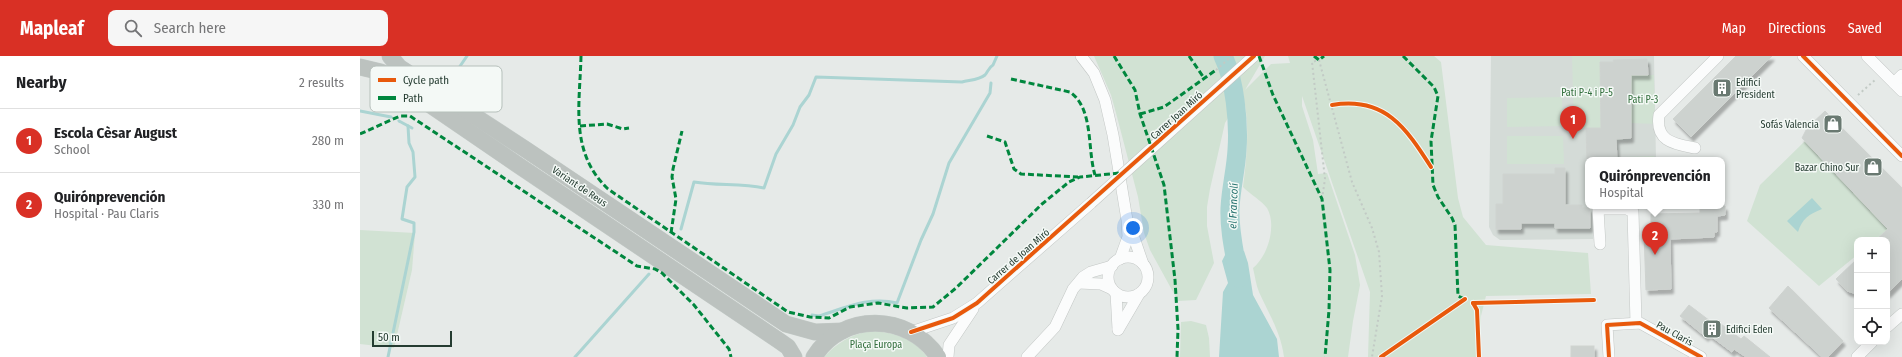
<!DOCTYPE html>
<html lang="en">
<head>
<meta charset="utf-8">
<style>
	:root { --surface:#fff; --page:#f6f6f6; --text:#202124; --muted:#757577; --line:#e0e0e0; --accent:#d93025 }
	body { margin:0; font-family:"Fira Sans Condensed",sans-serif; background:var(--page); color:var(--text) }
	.controls { position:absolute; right:12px; bottom:12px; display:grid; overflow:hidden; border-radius:8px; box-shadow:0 4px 16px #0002 }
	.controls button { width:36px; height:36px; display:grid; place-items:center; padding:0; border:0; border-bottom:1px solid var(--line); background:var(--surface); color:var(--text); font:20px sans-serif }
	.scale { position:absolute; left:12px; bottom:10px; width:80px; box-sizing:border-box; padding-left:4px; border:2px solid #253c31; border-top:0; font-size:11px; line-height:14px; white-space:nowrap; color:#253c31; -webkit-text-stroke:3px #f4f9f6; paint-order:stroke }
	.you { position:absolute; left:773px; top:172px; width:14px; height:14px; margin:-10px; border:3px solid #fff; border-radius:50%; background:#1a73e8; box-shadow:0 0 0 6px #1a73e833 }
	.badge { display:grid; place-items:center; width:26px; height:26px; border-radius:50%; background:var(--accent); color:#fff; font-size:13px; font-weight:700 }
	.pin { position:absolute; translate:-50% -33px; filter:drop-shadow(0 1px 2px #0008) }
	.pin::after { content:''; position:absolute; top:21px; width:14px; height:12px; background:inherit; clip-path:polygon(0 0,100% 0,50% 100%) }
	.popup { position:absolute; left:1225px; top:101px; width:140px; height:52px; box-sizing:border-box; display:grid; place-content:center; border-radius:8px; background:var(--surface); filter:drop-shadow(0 1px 3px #0005); font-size:13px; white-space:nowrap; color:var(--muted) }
	.popup b { font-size:15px; color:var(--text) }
	.popup::after { content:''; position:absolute; left:50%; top:100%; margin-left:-8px; border:8px solid transparent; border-top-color:var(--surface) }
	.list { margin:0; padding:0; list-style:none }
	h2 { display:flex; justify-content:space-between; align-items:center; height:52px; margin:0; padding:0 16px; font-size:17px }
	h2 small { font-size:13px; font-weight:400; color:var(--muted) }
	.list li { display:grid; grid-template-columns:26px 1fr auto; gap:12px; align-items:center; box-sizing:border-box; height:64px; padding:0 16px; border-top:1px solid var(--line) }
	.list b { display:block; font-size:15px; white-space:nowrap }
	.list p { margin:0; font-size:13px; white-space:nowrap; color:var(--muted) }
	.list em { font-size:13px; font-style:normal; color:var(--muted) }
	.icon { flex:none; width:22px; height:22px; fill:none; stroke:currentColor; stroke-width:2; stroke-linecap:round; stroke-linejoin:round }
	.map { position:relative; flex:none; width:1542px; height:301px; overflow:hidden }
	header { display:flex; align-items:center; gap:24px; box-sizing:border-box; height:56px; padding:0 20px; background:var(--accent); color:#fff }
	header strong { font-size:19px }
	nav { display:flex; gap:22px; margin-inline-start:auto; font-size:14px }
	.search { width:280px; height:36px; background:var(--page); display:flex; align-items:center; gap:10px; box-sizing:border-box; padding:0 14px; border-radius:8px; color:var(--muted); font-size:15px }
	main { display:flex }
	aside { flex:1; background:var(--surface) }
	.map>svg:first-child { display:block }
	.built { fill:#d4dbd7 }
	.green { fill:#d1e2d3 }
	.water { fill:#abd4d2 }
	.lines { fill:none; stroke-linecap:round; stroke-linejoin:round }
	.stream { stroke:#abd4d2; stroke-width:3 }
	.river { stroke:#abd4d2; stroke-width:19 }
	.building { fill:#cdd2cf; stroke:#cfd3d0; filter:url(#shadow) }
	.minor-casing { stroke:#c3c7c5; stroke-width:12 }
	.highway-casing { stroke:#c2c9c6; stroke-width:17 }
	.path { stroke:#c2cac5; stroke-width:2; stroke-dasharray:2 3; stroke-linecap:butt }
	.minor { stroke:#fbfcfc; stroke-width:11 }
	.highway { stroke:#bcc2bf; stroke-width:16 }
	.minor-bridge-casing { stroke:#c3c7c5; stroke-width:12; stroke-linecap:butt }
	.minor-bridge { stroke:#fbfcfc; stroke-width:11 }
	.quiet { stroke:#00873e; stroke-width:3; stroke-dasharray:6 3; stroke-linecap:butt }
	.cycleway-casing { stroke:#f4f9f6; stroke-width:6 }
	.cycleway { stroke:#e8590c; stroke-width:4 }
	.labels { text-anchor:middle; stroke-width:3; stroke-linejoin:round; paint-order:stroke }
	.poi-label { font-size:10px; fill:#253c31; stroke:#f4f9f6; text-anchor:start }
	.park-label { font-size:10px; fill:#336f3d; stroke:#f4f9f6 }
	.street-label { font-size:10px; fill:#253c31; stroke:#f4f9f6 }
	.water-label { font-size:11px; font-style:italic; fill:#25726e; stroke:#f4f9f6 }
	.key { fill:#f4f9f6; stroke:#b6c0bb; stroke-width:1 }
	.key-label { font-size:11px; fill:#253c31 }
</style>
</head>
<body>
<header>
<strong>Mapleaf</strong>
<div class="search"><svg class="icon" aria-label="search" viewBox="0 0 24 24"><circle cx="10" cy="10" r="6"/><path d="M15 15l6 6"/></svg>Search here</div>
<nav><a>Map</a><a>Directions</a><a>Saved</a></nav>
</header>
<main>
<aside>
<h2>Nearby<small>2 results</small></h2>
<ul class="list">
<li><span class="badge">1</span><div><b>Escola Cèsar August</b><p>School</p></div><em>280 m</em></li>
<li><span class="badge">2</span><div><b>Quirónprevención</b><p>Hospital · Pau Claris</p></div><em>330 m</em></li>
</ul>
</aside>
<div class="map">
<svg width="1542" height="301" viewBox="0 0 1542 301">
	<defs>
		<filter id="shadow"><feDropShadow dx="2.5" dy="4.5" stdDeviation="1" flood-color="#0004"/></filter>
	</defs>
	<rect width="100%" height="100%" fill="#e6eae8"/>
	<!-- built -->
	<path class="built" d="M1131,0H1294L1296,104H1228V150H1232L1233,183L1140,184L1133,179L1129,171Z"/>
	<!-- green -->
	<g class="green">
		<path d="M734,0H905L885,34L911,8L930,7L928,0H1074L1081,6L1098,142L1103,161L1126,189L1228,197L1231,238L1126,240L1121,260L1120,301H1008L1010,236L942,40V50L953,84L958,118L967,117L995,199L1000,229L993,265L988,301H924C921,277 909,258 899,236C896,229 895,220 893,212C908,200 917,169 907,152C902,145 890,138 883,131C887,100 890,69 883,38L865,67L850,133L847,151V170L854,207L836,244L818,245L790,194L784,177L778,141L756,57L751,39Z"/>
		<path d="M1212,0H1240L1241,72H1214Z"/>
		<path d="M1271,19H1294L1295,68L1271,67Z"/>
		<path d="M1202,41V70L1147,71V42Z"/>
		<path d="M1147,80H1203L1204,108H1147Z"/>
		<path d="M1445,85L1528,173L1515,184H1497V199L1459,230L1387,165L1400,129Z"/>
		<path d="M1294,100V104H1265V101Z"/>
		<path d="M0,174L55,177L52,214L34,292L0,288Z"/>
		<path d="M831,265L846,269L849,282L850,301H820L821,266Z"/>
		<path d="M509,275C531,275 554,282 567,301H464C477,287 490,279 509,275Z"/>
	</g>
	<!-- water -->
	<g class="water">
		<path d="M1452,142L1462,153C1449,158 1442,163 1438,176L1427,165Z"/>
		<path d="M884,195L888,207L893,239L917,283L919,301H859L863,236L868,227L862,205L866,197Z"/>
	</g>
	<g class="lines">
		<!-- stream -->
		<g class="stream">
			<path d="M92,22L107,0"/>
			<path d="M0,55L31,61"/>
			<path d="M39,65L52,72"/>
			<path d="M321,173L334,126C357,130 381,127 404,132L416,98L433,69L440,51L449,39L456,21L602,26C609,24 619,24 625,19C628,16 628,12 633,9L637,0"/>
			<path d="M452,259L459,260C485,252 509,240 537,247L561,184L573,158L589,107L630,37L631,27"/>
			<path d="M28,301L54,176V167L42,163L47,131L55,121L53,96L49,87L48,70"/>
			<path d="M215,301L289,218"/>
		</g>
		<!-- river -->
		<path class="river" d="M863,0C875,24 879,67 877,94C876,113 871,132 870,152C869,175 875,199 879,222"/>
	</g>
	<!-- building -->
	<g class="building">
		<path d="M1376,0H1412L1331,81L1313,63Z"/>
		<path d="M1287,3L1288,19H1271V82L1256,83L1257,104H1227L1226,72H1241L1240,6H1254L1253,4Z"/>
		<path d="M1465,55L1542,132V223L1527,238V184H1516L1528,173L1442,82L1447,72Z"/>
		<path d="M1195,112H1205V149H1222V152H1230V172H1195V167H1161V173H1136V148H1143V118H1195Z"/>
		<path d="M1340,150H1365V159L1357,160V176H1354V181L1310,183L1311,233L1286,234L1284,177L1291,178V158L1340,157Z"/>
		<path d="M1497,203V238L1487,235L1476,223Z"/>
		<path d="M1428,230L1483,285L1468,301H1462L1409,252Z"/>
		<path d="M1329,249L1354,268L1357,265L1381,283L1384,280L1410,301H1386L1374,293L1372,296L1348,278L1346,281L1320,260Z"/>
		<rect x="1211" y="290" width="23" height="11"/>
	</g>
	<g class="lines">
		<!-- minor casing -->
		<g class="minor-casing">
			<g id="minor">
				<path d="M721,0L734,17L745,44L753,79L767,164L768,181L760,203"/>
				<path d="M1443,0L1542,100"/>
				<path d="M1507,0L1542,35"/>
				<path d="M1534,27L1542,19"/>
				<path d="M1335,92C1315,88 1295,86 1299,59L1358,0"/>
				<path d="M770,170L783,208"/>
				<path d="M1240,188L1238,153H1267L1273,156L1276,267"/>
				<circle cx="768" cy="221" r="20"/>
				<path d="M719,227L741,228L752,233"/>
				<path d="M756,237L758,273"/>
				<path d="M1527,271L1542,258"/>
				<path d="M758,274L779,238"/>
				<path d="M551,276L593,262L617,247L731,147"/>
				<path d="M588,301L589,289L613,253"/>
				<path d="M667,301L695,271L713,233L723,221L731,216L752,210"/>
				<path d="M1249,301L1247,269L1280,267L1341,301"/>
				<path d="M1497,301L1512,286"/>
			</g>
		</g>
		<!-- highway casing -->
		<g class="highway-casing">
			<g id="highway">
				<path d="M30,0L39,11L165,93L426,268L455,276L482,275"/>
				<path d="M0,11L21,16L35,22L63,44L158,109L418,284L428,291L434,301"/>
				<path d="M454,301C482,255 549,257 578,301"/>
			</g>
		</g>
		<!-- path -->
		<g class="path">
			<path d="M856,14L872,0"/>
			<path d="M1498,39L1515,24"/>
			<path d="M962,143L965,123L952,6L959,4L992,126L1012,172L1019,196L1022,240L1012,301"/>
		</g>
		<!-- minor -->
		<use href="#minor" class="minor"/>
		<!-- highway -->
		<use href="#highway" class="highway"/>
		<!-- minor-bridge casing -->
		<g class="minor-bridge-casing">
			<path id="minor-bridge" d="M731,147L894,0"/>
		</g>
		<!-- minor-bridge -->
		<use href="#minor-bridge" class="minor-bridge"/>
		<!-- quiet -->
		<g class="quiet">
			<path d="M221,0C220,48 209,96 248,133L428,256L450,261L469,262L490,251L518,247L547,252L573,251L596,232L682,148L709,126L720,121L760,117"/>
			<path d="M754,0L775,34L780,58L804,129L815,224L818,273L817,301"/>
			<path d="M829,0L844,22"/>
			<path d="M899,0L913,39L962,143L970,214L969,254L965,301"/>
			<path d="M954,0L959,4L964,0"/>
			<path d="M1043,0L1074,31L1078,40L1071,85L1073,129L1078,141L1092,162L1095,169L1098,240L1107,244"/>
			<path d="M651,23L710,36C734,53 727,93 735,119"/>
			<path d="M780,58L804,51L856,14"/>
			<path d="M220,70L247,68L263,73L269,72"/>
			<path d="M0,78L40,60H50L277,210L295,213L302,217L334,249L369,293L371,301"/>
			<path d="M627,80L645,86L654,113L661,118L718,121"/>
			<path d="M311,177L316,143L312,121L313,113L322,75"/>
		</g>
		<!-- cycleway casing -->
		<g class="cycleway-casing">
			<g id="cycleway">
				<path d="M1443,0L1542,100"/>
				<path d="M972,49C1025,40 1046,72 1071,111"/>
				<path d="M1113,247L1234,244"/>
				<path d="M1113,247L1117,254L1119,301"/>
				<path d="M551,276L593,262L617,247L894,0"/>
				<path d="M1021,301L1105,243"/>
				<path d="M1249,301L1247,269L1280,267L1341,301"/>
			</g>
		</g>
		<!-- cycleway -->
		<use href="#cycleway" class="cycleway"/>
	</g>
	<!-- icons -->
	<defs>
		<g id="building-square" transform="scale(1)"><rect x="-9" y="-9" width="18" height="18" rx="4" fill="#697971" stroke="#f4f9f6"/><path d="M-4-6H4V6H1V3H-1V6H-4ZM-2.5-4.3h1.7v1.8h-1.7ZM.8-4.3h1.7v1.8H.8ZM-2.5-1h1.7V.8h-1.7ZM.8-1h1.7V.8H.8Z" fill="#fff"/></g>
		<g id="shop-square" transform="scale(1)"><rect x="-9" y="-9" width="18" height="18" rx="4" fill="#697971" stroke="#f4f9f6"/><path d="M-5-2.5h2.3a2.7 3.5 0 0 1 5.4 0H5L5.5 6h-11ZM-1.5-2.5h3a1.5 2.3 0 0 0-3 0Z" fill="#fff"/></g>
	</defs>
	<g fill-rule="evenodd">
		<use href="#building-square" x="1362" y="32"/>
		<use href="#shop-square" x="1473" y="68"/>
		<use href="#shop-square" x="1513" y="111"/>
		<use href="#building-square" x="1352" y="273"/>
	</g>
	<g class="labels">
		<!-- poi labels -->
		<g class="poi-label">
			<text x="1376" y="30">Edifici<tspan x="1376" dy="12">President</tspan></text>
			<text x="1459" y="72" text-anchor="end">Sofás Valencia</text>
			<text x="1499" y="115" text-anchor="end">Bazar Chino Sur</text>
			<text x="1366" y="277">Edifici Eden</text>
		</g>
		<!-- park labels -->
		<g class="park-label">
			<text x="1227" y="40">Pati P-4 i P-5</text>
			<text x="1283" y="47">Pati P-3</text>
			<text x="516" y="292">Plaça Europa</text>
		</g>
		<!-- street labels -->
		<g class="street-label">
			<text transform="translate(816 59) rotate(-42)" y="4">Carrer Joan Miró</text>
			<text transform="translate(220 130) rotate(34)" y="4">Variant de Reus</text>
			<text transform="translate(658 200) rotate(-41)" y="4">Carrer de Joan Miró</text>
			<text transform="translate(1315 277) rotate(29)" y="4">Pau Claris</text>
		</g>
		<!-- water labels -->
		<g class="water-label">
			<text transform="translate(873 150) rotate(-88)" y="4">el Francolí</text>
		</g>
	</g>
	<!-- legend -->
	<rect x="10" y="10" width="132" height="46" rx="6" class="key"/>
	<rect x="18" y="22" width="18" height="4" fill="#e8590c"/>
	<rect x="18" y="40" width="18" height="4" fill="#00873e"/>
	<g class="key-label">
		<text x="43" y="28">Cycle path</text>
		<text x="43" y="46">Path</text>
	</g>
</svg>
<div class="controls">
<button>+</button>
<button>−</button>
<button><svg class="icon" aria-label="locate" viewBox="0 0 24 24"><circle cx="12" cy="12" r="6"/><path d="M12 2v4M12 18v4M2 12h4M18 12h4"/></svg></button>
</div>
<div class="scale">50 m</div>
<div class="you"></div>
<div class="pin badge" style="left:1213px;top:83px">1</div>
<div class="pin badge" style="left:1295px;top:199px">2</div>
<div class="popup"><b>Quirónprevención</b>Hospital</div>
</div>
</main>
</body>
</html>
